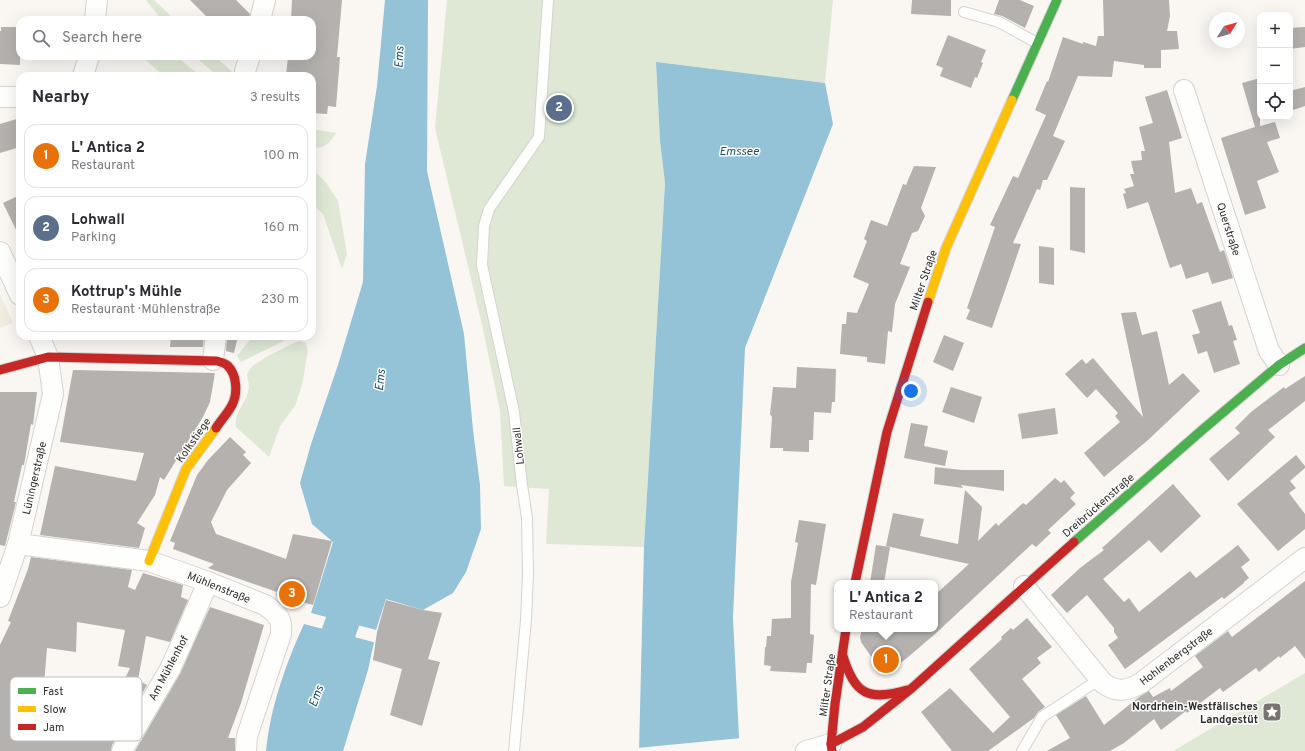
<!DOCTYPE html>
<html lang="en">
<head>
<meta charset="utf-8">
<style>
	:root { --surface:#fff; --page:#f2f2f3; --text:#2b2b33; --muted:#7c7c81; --line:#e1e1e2; --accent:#1a73e8 }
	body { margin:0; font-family:Overpass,sans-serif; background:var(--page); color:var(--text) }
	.controls { position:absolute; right:12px; top:12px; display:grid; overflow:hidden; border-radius:8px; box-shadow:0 4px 16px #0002 }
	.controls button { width:36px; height:36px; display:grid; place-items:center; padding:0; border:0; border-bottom:1px solid var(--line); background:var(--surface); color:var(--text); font:20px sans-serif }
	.compass { position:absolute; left:1209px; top:12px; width:36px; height:36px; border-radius:50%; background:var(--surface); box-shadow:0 4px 16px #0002; rotate:53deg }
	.you { position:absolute; left:911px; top:391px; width:14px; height:14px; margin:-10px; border:3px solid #fff; border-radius:50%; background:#1a73e8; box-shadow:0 0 0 6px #1a73e833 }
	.badge { display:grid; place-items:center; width:26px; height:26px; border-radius:50%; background:var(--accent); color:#fff; font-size:13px; font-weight:700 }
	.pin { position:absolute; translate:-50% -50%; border:2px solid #fff; box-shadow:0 1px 4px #0006 }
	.popup { position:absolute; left:834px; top:580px; width:104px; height:52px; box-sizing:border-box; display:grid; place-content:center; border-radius:8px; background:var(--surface); filter:drop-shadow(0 1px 3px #0005); font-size:13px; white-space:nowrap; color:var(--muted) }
	.popup b { font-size:15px; color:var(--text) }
	.popup::after { content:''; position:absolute; left:50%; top:100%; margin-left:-8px; border:8px solid transparent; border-top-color:var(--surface) }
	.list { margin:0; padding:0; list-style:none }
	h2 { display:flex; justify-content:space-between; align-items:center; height:52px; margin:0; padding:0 16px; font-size:17px }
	h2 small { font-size:13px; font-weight:400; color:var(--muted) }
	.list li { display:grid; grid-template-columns:26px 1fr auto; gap:12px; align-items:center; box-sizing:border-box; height:64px; margin:0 8px 8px; padding:0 8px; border:1px solid var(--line); border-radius:12px }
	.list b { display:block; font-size:15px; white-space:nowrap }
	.list p { margin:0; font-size:13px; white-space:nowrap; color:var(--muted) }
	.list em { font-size:13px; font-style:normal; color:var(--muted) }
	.icon { flex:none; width:22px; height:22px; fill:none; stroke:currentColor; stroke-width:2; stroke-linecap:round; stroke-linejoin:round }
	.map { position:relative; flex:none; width:1305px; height:751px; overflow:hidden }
	.search { position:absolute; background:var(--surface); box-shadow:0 4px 16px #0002; left:16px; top:16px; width:300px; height:44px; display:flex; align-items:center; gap:10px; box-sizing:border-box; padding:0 14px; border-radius:12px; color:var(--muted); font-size:15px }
	.panel { position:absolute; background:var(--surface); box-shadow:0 4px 16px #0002; left:16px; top:72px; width:300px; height:268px; border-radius:12px }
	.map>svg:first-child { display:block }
	.built { fill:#f2ebe0 }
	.green { fill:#dee8d5 }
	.water { fill:#94c2d7 }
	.pier { fill:#faf6f2 }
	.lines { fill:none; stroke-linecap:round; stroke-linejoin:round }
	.river { stroke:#94c2d7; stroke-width:34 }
	.building { fill:#b4b1ae }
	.lane-casing { stroke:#d5d3d0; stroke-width:12 }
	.street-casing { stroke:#d5d3d0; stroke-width:22 }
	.fast-casing { stroke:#d5d3d0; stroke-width:11 }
	.slow-casing { stroke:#d5d3d0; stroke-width:11 }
	.jam-casing { stroke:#d5d3d0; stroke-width:11 }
	.lane { stroke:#fefefd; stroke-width:10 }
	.street { stroke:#fefefd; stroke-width:20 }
	.fast { stroke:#4caf50; stroke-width:9 }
	.slow { stroke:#ffc107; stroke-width:9 }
	.jam { stroke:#c62828; stroke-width:9 }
	.labels { text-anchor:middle; stroke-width:3; stroke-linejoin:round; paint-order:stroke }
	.street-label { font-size:11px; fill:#302e2b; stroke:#fff }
	.poi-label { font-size:11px; font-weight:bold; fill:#302e2b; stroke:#fff; text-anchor:end }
	.water-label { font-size:12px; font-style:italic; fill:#1c5168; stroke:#fff }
	.key { fill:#fff; stroke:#c1c0bf; stroke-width:1 }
	.key-label { font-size:11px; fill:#302e2b }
</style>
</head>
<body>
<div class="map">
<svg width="1305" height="751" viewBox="0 0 1305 751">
	<rect width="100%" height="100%" fill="#faf6f2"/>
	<!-- built -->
	<path class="built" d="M0,294L13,323L0,328Z"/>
	<!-- green -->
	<g class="green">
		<path d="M146,0H154L175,20H162Z"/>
		<path d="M447,0H833L825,83L656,63L660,141L665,183L644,547L546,544L549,489L504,486L500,411L483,329L435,128Z"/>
		<path d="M141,56H176L200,76H164Z"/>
		<path d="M194,56H214L237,76H218Z"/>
		<path d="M312,129L336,133C330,143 324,149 312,148Z"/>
		<path d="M312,168L327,184L338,201L347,254L342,269L323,214L312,204Z"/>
		<path d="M258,336H294L241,362L237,356L249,341Z"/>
		<path d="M298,341L305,342L308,350L302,385L295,406L280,426L269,457L236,427C233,412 248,402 249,387C249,383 247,378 247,374L252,366L268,356Z"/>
		<path d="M1305,673V751H1173Z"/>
	</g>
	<!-- water -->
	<g class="water">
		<path d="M385,0H428L427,171L464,334L473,430L480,485L481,529L466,572L453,593L423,610L386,599L376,630L311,613L333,542L312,524L300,483L311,444L338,365L363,282L365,164L377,86Z"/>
		<path d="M656,62L825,83L833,124L745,348L733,618L739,737L741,751H639L644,547L665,183L660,141Z"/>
		<path d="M304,624L374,642L368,670L343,751H266C270,708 286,663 304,624Z"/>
	</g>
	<!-- pier -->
	<g class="pier">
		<path d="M309,613L376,630V632L311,615Z"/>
		<path d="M303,622L374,640V642L302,623Z"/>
		<path d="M741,738L743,751H637V748Z"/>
	</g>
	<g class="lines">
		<!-- river -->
		<path class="river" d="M303,751L310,713L358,578"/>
	</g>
	<!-- building -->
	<g class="building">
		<path d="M190,0H236L250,14L249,20H210Z"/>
		<path d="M292,0H342L337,57H340L336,107L328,106L327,114L312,113V76H286L288,56H312V20H291Z"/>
		<path d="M912,0H951V16L911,14Z"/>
		<path d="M999,0H1020L1034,6L1025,28L1002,16L994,14Z"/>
		<path d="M1103,0H1169L1170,16L1167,31H1177L1179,49L1161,50V68H1144V65L1114,61L1112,77L1078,76L1053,136L1065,141L1047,180H1043L1040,190L1037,189L1013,243L1021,244L992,328L966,319L970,310L967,308L995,227L990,225L1013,176L1018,178L1046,115L1035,110L1047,81L1048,82L1063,37L1083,44V42L1096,46L1098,36H1104Z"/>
		<path d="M1,27H20V65L0,64V31H1Z"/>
		<path d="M1305,27V47L1290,49V28Z"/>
		<path d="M948,35L986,50L981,62L983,63L977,78L975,77L971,88L940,76L943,68L936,65Z"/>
		<path d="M1260,78V126L1275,122L1280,138L1267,142L1279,172L1257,181L1266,208L1245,215L1221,138L1255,127L1242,83Z"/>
		<path d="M1305,87V106L1290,111V91Z"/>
		<path d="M1167,90L1182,138L1169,142L1175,193L1191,188L1197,204L1202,202L1220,252L1224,250L1233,278L1212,284L1208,272L1186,279L1181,264L1170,268L1148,202L1127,209L1123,194L1126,193L1124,189L1134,186L1130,174H1134L1131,161L1142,160L1141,151H1145L1139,127L1153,123L1145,97Z"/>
		<path d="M20,118V147L0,153V124Z"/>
		<path d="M914,166L936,167L921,208L925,216L918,231L912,233L900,264L910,267L895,304L892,332L888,331L885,364L867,362V357L840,354L842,324H846L847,312L857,313L869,284L853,277L867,241L864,239L871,220L887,226L903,184L906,185Z"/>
		<path d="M1070,187L1085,188V253L1070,250Z"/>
		<path d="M20,195V238L3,203Z"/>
		<path d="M1039,246L1054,248V285L1039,283Z"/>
		<path d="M1221,301L1229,326L1232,325L1237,340L1233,341L1240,364L1214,373L1207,351L1198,354L1192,335L1200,333L1192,310Z"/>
		<path d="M1136,312L1142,335L1157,331L1169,385L1183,373L1200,391L1148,440L1104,477L1084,453L1120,422L1115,416L1118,413L1096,389L1087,398L1065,374L1082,359L1086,364L1093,358L1143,417L1121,313Z"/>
		<path d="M944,335L964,343L953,371L933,362Z"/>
		<path d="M171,336H204L203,347H170Z"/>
		<path d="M227,336H238L234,353L226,351Z"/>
		<path d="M797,367L836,369L835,402H832L831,413L814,412L813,440H809V452L783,451V448H770L772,417L770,414L773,387L796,388Z"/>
		<path d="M73,370L215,373L210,402L203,417L164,480L160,477L155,495L137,523L145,528L139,548L40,535L55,466L136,481L144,453L60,442Z"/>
		<path d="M1305,376V401L1268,430L1275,437L1228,481L1209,459L1240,433L1235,428L1251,412L1284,387L1285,389Z"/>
		<path d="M951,387L982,397L974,423L942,412Z"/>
		<path d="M0,392H37L33,425L31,424L24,465H22L14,502H16L5,546L0,545Z"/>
		<path d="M1055,408L1058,434L1022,439L1018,414Z"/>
		<path d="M911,423L928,426L924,446L948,451L945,466L904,458Z"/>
		<path d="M230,437L246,452L243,455L251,463L227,490L211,522L216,534L286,559L293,534L332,541L313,605L276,595L277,592L208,568L214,564L173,549L175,543L170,541L197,475L208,460Z"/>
		<path d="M1296,455L1305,466V468L1290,481L1296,488L1289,493L1305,514V529L1278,551L1237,504Z"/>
		<path d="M935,467L962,470H1004V491L961,485L963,488L934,484Z"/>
		<path d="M1055,478L1061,483L1064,480L1075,493L1070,498L1076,504L1048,530L1051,533L1036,547L1032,544L935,634L907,658L884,675L861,642L860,637L862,629H935V595L969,564L886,546L893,513L924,519L920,536L958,544L965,490L982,507L978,541L996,523L998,526L1023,503L1026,505Z"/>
		<path d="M1173,484L1201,516L1161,553L1149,540L1103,579L1124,602L1129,598L1139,612L1190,571L1196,578L1238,545L1250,560L1241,567L1249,578L1244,582V583L1224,599L1222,597L1125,669L1108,645L1118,638L1114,632V628L1087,595L1067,613L1051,595L1080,568L1104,550L1102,548Z"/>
		<path d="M799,520L826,524L816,585L811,584L810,634L814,635L812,663H807L806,673L770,671L771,666L764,665L765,647H766L767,636H771L772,619L791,618V582L798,543L795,542Z"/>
		<path d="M876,545L890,547L884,583H870Z"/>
		<path d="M31,557L132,570L128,587L135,590L143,573L183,585L181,597L188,600L170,642L146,636L138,680L147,685L127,720L120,705L114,702L130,668L118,666L125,630L77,622L76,652L47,648L43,697L56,696L55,703L80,698L82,709L108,706V711L119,734L112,745L111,751H0V645L11,622L8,621L28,569Z"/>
		<path d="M1305,581V659L1295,646L1280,658L1279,656L1259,672L1256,668L1223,692L1220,688L1187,713L1186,711L1161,730L1154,719L1124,743L1110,751H1047L1070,738L1056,715L1086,696L1104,725L1139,697L1149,691L1153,697L1170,688L1171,691L1203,667L1195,656L1228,631L1232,637Z"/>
		<path d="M386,600L423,610L442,613L428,659L440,662L422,726L390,715L402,669L373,660L377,632Z"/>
		<path d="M210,607L264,625L241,703L228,738H235V751H135L180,674Z"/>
		<path d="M1027,618L1052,647L1037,658L1041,663L1022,679L1045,707L1038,712L1034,718L988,751H952L921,712L950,688L993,733L1010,717L969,669L1002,639L1001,637L1011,628L1013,630Z"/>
	</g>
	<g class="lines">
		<!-- lane casing -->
		<g class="lane-casing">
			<g id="lane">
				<path d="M964,12L999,22L1037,43"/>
				<path d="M114,708L128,739"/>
				<path d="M514,751L526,620L528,574L527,518L522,485L514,412L482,265L484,226L489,209L539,137L548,0"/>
				<path d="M1022,751L1042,717L1100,679"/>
			</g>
		</g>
		<!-- street casing -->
		<g class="street-casing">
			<g id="street">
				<path d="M95,20L97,0"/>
				<path d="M260,20L265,0"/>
				<path d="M245,71L250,56"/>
				<path d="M83,76L89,56"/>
				<path d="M1184,90L1269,351L1279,365"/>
				<path d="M0,97H20"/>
				<path d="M0,252L20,295"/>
				<path d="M213,360L216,336"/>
				<path d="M18,544L149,561L208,582L265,605L274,612L279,618L281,624V634L247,736L246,751"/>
				<path d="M1024,586L1103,683C1117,693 1127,691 1141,683L1305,558"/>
				<path d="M0,597L18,544L53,394L48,357L39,336"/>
				<path d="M122,751L170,669L181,645L208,582"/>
				<path d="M806,751L831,744"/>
			</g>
		</g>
		<!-- fast casing -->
		<g class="fast-casing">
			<g id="fast">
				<path d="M1012,100L1057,0"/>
				<path d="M1074,542L1201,431L1279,365L1305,348"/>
			</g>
		</g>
		<!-- slow casing -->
		<g class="slow-casing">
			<g id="slow">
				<path d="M928,302L946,248L1012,100"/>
				<path d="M149,561L186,469L216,428"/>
			</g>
		</g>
		<!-- jam casing -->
		<g class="jam-casing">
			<g id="jam">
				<path d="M0,370L48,357L217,361C221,362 225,363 228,366C237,375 238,394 232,405C228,413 221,420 216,428"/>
				<path d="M855,583L887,432L928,302"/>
				<path d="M843,656C855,695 868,701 907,690"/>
				<path d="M831,744L863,727L912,688L1074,542"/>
				<path d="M832,751L831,744L835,704L846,629"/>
			</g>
		</g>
		<!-- lane -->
		<use href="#lane" class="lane"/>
		<!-- street -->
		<use href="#street" class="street"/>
		<!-- fast -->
		<use href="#fast" class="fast"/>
		<!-- slow -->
		<use href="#slow" class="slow"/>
		<!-- jam -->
		<use href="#jam" class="jam"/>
	</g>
	<!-- icons -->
	<defs>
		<g id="sight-square" transform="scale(1)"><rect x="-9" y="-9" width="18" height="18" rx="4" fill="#777471" stroke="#fff"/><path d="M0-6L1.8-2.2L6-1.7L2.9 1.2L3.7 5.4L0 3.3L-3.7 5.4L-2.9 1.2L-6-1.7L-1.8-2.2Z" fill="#fff"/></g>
	</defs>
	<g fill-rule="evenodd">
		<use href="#sight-square" x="1272" y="712"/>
	</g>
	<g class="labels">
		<!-- street labels -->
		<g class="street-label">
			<text transform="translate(1229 229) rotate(72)" y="4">Querstraße</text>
			<text transform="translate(923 280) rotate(-71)" y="4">Milter Straße</text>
			<text transform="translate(193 440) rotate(-55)" y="4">Kolkstiege</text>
			<text transform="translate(518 446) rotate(-96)" y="4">Lohwall</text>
			<text transform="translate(34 478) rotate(-77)" y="4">Lüningerstraße</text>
			<text transform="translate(1098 505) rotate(-41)" y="4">Dreibrückenstraße</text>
			<text transform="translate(219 587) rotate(22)" y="4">Mühlenstraße</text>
			<text transform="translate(1176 656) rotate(-37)" y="4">Hohlenbergstraße</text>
			<text transform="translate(168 668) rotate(-62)" y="4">Am Mühlenhof</text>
			<text transform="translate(827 685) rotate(-82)" y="4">Milter Straße</text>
		</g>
		<!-- poi labels -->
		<g class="poi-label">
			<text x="1258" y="710">Nordrhein-Westfälisches<tspan x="1258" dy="13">Landgestüt</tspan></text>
		</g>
		<!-- water labels -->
		<g class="water-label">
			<text transform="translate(399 57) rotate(-87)" y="4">Ems</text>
			<text x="739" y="155">Emssee</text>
			<text transform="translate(380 380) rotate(-84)" y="4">Ems</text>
			<text transform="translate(316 696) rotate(-70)" y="4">Ems</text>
		</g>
	</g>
	<!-- legend -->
	<rect x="10" y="677" width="132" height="64" rx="6" class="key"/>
	<rect x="18" y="688" width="18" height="6" fill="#4caf50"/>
	<rect x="18" y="706" width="18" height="6" fill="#ffc107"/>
	<rect x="18" y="724" width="18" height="6" fill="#c62828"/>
	<g class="key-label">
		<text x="43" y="695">Fast</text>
		<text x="43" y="713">Slow</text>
		<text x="43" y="731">Jam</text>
	</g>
</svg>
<div class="controls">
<button>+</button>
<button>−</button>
<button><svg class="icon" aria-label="locate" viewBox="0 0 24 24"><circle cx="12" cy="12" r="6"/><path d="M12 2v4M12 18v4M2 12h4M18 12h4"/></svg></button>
</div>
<svg class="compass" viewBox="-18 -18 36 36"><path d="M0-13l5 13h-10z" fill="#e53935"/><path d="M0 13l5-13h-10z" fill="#7c7c81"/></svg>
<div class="you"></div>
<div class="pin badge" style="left:886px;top:660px;background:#e8710a">1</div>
<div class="popup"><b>L' Antica 2</b>Restaurant</div>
<div class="pin badge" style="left:559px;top:108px;background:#5c6f8a">2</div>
<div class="pin badge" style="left:292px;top:594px;background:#e8710a">3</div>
<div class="search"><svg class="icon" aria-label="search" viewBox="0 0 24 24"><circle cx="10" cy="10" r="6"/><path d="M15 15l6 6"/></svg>Search here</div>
<section class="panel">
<h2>Nearby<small>3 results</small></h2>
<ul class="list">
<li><span class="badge" style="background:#e8710a">1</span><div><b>L' Antica 2</b><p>Restaurant</p></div><em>100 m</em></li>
<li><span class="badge" style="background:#5c6f8a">2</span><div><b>Lohwall</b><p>Parking</p></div><em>160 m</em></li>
<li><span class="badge" style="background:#e8710a">3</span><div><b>Kottrup's Mühle</b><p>Restaurant · Mühlenstraße</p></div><em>230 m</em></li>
</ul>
</section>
</div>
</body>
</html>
